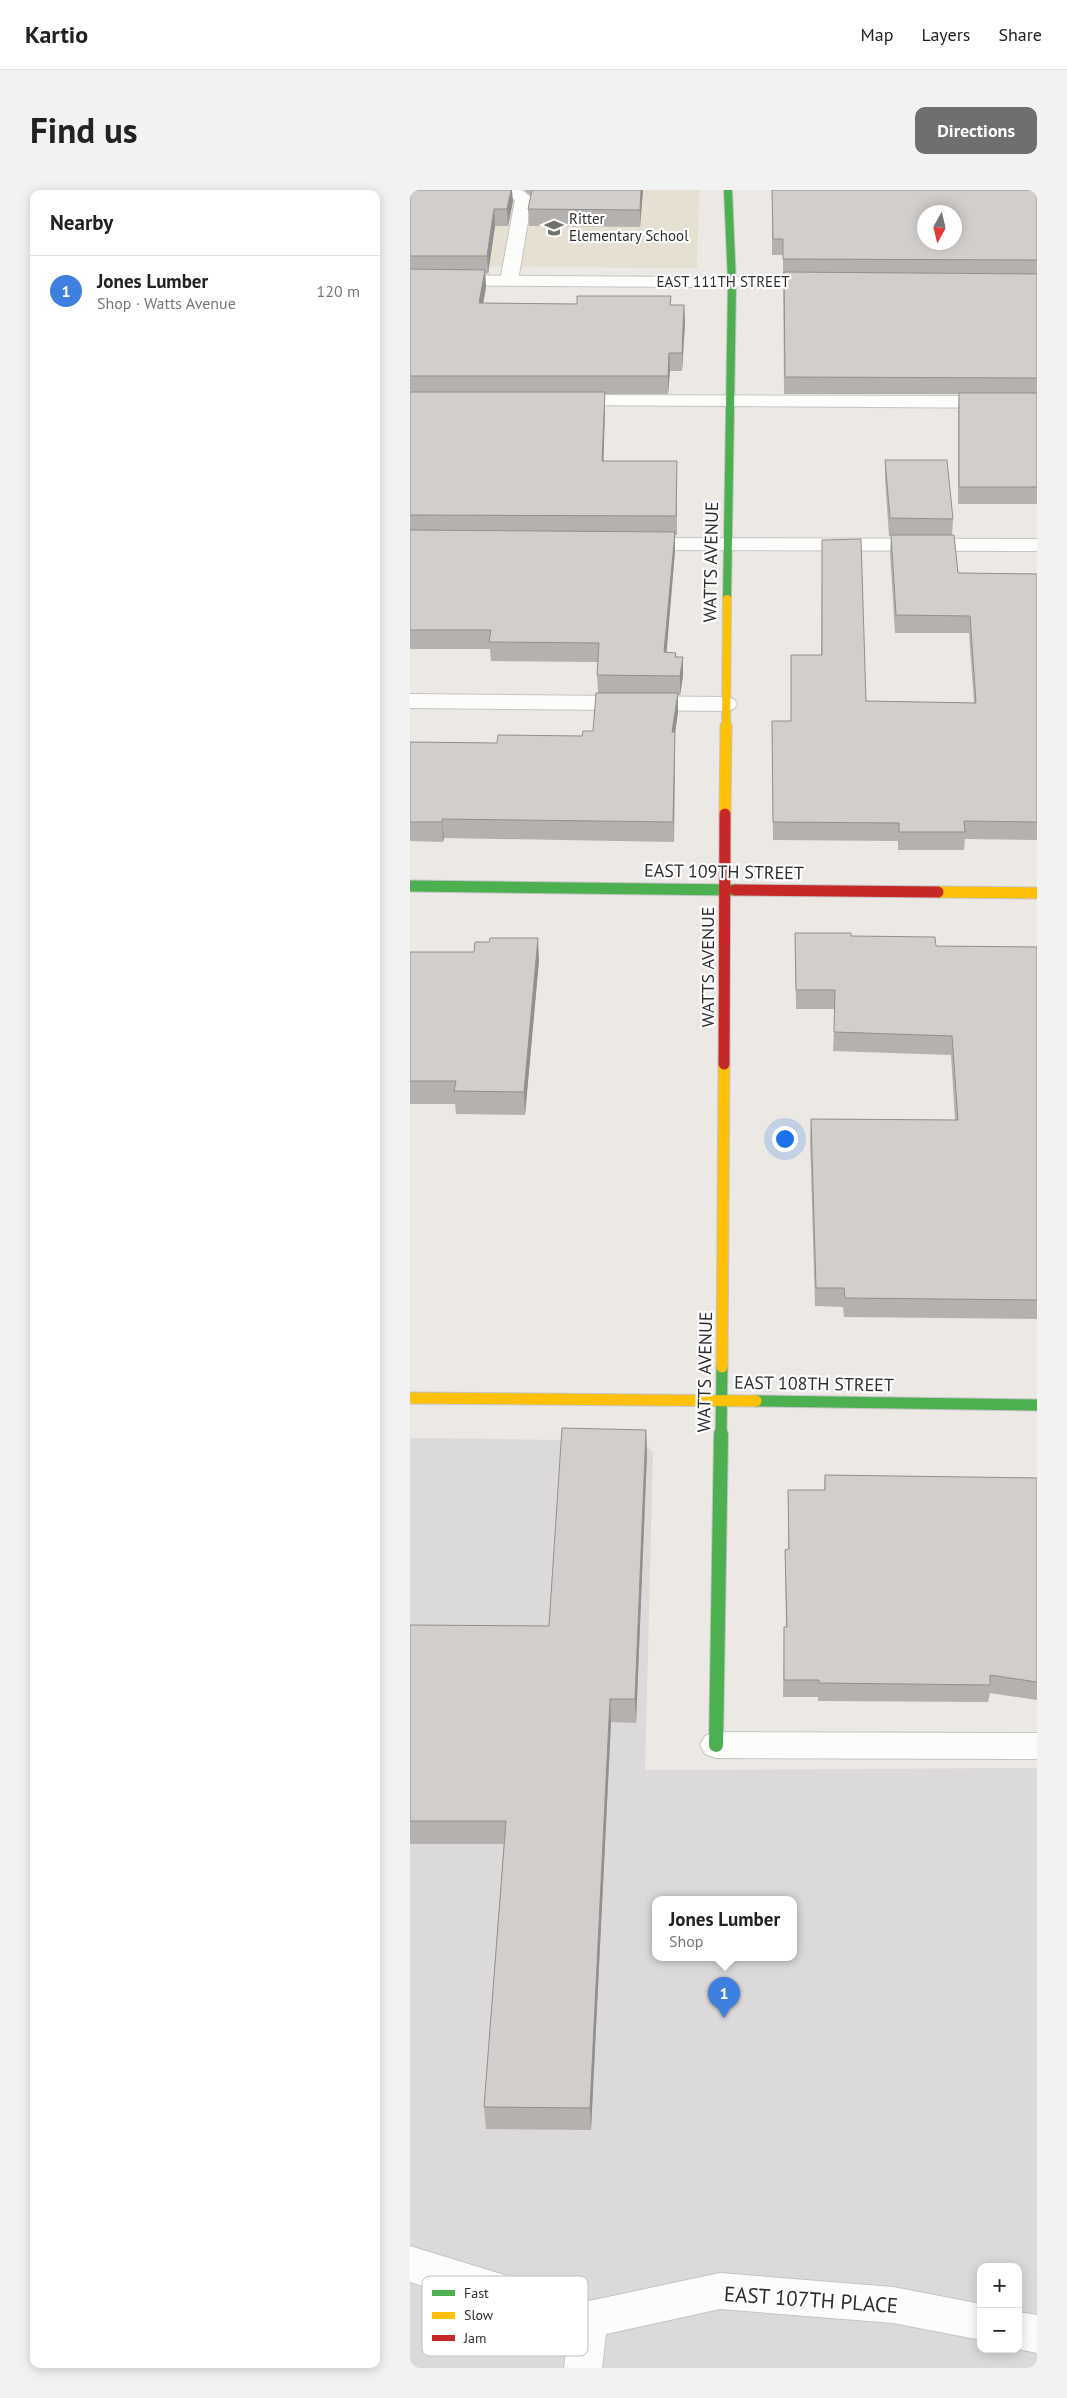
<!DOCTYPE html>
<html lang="en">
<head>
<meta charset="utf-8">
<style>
	:root { --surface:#fff; --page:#f2f2f2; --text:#222; --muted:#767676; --line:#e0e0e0; --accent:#706f6e }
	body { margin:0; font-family:"PT Sans",sans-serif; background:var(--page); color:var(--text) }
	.controls { position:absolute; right:15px; bottom:15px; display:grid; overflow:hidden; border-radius:10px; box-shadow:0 2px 12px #0003 }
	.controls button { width:45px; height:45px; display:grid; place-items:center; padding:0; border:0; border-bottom:1px solid var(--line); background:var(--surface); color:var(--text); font:25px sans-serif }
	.compass { position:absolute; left:507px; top:15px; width:45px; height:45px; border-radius:50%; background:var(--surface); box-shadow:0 2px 12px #0003; rotate:188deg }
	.you { position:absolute; left:374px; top:948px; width:18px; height:18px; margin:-12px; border:4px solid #fff; border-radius:50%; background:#1a73e8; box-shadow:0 0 0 8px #1a73e833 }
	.badge { display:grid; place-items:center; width:32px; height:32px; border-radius:50%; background:var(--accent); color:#fff; font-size:16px; font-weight:700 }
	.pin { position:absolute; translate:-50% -41px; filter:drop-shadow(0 1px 2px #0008) }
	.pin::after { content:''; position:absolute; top:26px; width:18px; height:15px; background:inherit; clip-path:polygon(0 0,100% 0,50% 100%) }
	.popup { position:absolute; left:242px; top:1706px; width:145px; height:65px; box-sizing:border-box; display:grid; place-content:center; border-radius:10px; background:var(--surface); filter:drop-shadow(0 1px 4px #0005); font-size:16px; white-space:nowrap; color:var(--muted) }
	.popup b { font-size:19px; color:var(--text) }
	.popup::after { content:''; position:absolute; left:50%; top:100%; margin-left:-10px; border:10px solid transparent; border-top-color:var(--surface) }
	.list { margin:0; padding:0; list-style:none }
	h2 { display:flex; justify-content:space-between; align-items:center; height:65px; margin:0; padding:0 20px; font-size:21px }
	h2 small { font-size:16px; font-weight:400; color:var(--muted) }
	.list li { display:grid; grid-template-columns:32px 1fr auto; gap:15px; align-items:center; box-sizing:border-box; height:70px; padding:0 20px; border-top:1px solid var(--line) }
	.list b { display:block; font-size:19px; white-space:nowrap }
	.list p { margin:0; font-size:16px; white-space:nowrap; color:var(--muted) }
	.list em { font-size:16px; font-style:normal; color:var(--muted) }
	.map { position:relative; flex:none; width:627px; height:2178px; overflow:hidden; border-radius:10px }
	header { display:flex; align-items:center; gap:30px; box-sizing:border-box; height:70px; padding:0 25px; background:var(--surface); border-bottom:1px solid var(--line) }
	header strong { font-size:24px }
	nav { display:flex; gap:28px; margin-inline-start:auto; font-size:18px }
	.intro { display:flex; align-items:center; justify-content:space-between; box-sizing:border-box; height:120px; padding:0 30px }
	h1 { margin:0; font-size:35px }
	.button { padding:12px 22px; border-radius:10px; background:var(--accent); color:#fff; font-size:18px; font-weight:700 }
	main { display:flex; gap:30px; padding:0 30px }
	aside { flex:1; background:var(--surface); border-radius:10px; box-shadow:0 2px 12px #0003 }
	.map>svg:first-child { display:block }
	.industrial { fill:#dcd9db; fill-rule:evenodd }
	.education { fill:#e6e0d3 }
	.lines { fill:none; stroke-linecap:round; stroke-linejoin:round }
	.lane-casing { stroke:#c5c4c5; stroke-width:2 }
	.street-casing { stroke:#c5c4c5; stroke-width:2 }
	.fast-far2-casing { stroke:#c5c4c5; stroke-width:10 }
	.fast-far1-casing { stroke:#c5c4c5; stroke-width:13 }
	.fast-casing { stroke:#c5c4c5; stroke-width:16 }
	.slow-far1-casing { stroke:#c5c4c5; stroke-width:10 }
	.slow-casing { stroke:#c5c4c5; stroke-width:13 }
	.jam-casing { stroke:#c5c4c5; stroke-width:13 }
	.lane { fill:#fcfcfb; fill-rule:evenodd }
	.street { fill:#fcfcfb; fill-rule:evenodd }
	.fast-far2 { stroke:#4caf50; stroke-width:8 }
	.fast-far1 { stroke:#4caf50; stroke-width:11 }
	.fast { stroke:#4caf50; stroke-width:14 }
	.slow-far1 { stroke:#ffc107; stroke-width:8 }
	.slow { stroke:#ffc107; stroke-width:11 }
	.jam { stroke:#c62828; stroke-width:11 }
	.wall { fill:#b4b1af }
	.shaded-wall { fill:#92908e }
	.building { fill:#d1cecb; stroke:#92908e; fill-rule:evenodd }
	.labels { text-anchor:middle; stroke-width:4.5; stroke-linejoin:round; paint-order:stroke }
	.far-poi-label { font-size:15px; fill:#2e2e2e; stroke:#fff; text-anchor:start }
	.far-street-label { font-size:15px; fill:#2e2e2e; stroke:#fff }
	.street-label { font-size:18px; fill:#2e2e2e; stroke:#fff }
	.near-street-label { font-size:21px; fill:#2e2e2e; stroke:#fff }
	.key { fill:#fff; stroke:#c0c0c0; stroke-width:1 }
	.key-label { font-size:14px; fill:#2e2e2e }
</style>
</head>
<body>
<header>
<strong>Kartio</strong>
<nav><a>Map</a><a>Layers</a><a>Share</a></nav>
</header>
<div class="intro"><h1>Find us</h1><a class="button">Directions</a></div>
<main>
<aside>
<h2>Nearby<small></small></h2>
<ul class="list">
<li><span class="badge" style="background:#3f7fe0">1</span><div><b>Jones Lumber</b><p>Shop · Watts Avenue</p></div><em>120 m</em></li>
</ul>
</aside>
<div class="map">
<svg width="627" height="2178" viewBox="0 0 627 2178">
	<rect width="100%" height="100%" fill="#ece8e4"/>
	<!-- industrial -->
	<path class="industrial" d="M0,1248L231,1251L243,1262L235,1580L627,1578V2178H0ZM245,1709H383V1767H245ZM571,2077H608V2159H571Z"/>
	<!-- education -->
	<path class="education" d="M0,0H289L287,78L0,76Z"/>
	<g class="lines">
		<!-- lane casing -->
		<g class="lane-casing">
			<g id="lane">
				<path d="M0,0H112L122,8L108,91L105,95H93L90,91L105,10L100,7L0,8Z"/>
				<path d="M159,205L627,206V218L152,215L150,211L152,207Z"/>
				<path d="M0,504L316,507L324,509L327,514L324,519L316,521L0,518Z"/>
				<path d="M306,1542L627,1543V1569L306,1568L295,1564L290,1555L295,1546Z"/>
				<path d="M0,2056L179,2111L310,2083L483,2097L571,2114V2150L483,2133L310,2119L196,2144L192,2178H154L159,2141L0,2092Z"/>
				<path d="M608,2122L627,2125V2163L608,2159Z"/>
			</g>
		</g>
		<!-- street casing -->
		<g class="street-casing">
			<g id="street">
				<path d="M0,85L411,88L417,89L420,93L417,97L411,98L0,95Z"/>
				<path d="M229,348L627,349V361L229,360L222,358L219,354L222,350Z"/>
			</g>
		</g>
		<!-- fast-far2 casing -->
		<g class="fast-far2-casing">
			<path id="fast-far2" d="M317,409L322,93L318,0"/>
		</g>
		<!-- fast-far1 casing -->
		<g class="fast-far1-casing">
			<g id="fast-far1">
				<path d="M0,696L325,700"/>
				<path d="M346,1211L627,1215"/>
				<path d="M311,1245L312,1177"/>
			</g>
		</g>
		<!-- fast casing -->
		<g class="fast-casing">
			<path id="fast" d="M306,1555L311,1244"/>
		</g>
		<!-- slow-far1 casing -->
		<g class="slow-far1-casing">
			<path id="slow-far1" d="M316,537L317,409"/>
		</g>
		<!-- slow casing -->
		<g class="slow-casing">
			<g id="slow">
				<path d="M315,624L316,536"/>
				<path d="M528,702L627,703"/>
				<path d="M312,1177L314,874"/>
				<path d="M0,1208L346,1211"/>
			</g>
		</g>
		<!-- jam casing -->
		<g class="jam-casing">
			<g id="jam">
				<path d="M325,700L528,702"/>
				<path d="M314,874L315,624"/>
			</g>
		</g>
		<!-- lane -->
		<use href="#lane" class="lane"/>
		<!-- street -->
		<use href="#street" class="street"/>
		<!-- fast-far2 -->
		<use href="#fast-far2" class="fast-far2"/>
		<!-- fast-far1 -->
		<use href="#fast-far1" class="fast-far1"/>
		<!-- fast -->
		<use href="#fast" class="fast"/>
		<!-- slow-far1 -->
		<use href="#slow-far1" class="slow-far1"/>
		<!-- slow -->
		<use href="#slow" class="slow"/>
		<!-- jam -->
		<use href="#jam" class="jam"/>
	</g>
	<!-- wall -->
	<g class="wall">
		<path d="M0,0L103,11L98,36H85L78,84L75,83L76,97L73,113L274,115L275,133L272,181H260L258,204H195V220L193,271L267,289V345H265V361L256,462L266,463V467H273V486L270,505H268V522L265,543L264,652L34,648L33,652L0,651V552L87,553L172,546L183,541L188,503L187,485L188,472L81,471L80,459H0Z"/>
		<path d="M114,0H233L230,37L119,36L118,19L121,6Z"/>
		<path d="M362,0H627V314H548V220L549,204H374L373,65H362Z"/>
		<path d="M475,270L543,329L542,345L548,383L627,384V650L555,649L554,660H488V651L363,650L362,531H380L411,465L412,367L456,511L564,513L559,443H485L480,362L481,346H479L475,288Z"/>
		<path d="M385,743L441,746L526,756L627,757V1129L434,1127L433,1117L405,1116L400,948L401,929L545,930L541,865L423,861L425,819H386Z"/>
		<path d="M0,762L129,770L115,925L46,924L45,914H0Z"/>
		<path d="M236,1240L237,1263L226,1533L201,1532L181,1940L76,1939L74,1917L94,1654H0V1435L139,1436Z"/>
		<path d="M415,1285L627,1288V1510L580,1503L578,1512L408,1511V1507H373L374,1437H376L375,1360L378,1359V1300H414Z"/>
	</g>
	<!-- shaded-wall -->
	<g class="shaded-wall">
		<path d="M101,0H102L103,11L98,36L97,19Z"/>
		<path d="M231,0H233L230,37V20Z"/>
		<path d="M84,19L85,36L78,84L77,66Z"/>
		<path d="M75,80L76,97L70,131L69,113Z"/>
		<path d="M274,115L275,133L272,181V163Z"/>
		<path d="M259,163L260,181L258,204V186Z"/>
		<path d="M195,202V220L193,289L192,271Z"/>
		<path d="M265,342V361L255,481L254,462Z"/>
		<path d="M273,467V486L270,505V486Z"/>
		<path d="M268,503V522L265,543L264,652L262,542Z"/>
		<path d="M32,629L34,648L33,652L32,632Z"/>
		<path d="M128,748L129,770L115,925L114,902Z"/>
		<path d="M236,1240L237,1263L226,1533L225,1509Z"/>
		<path d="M200,1509L201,1532L181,1940L180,1918Z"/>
	</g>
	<!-- building -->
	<g class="building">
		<path d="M0,0H101L97,19H84L77,66H0Z"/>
		<path d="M122,0H231L230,20L118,19Z"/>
		<path d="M362,0H627V70L373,69V49H363ZM514,22H544V52H514Z"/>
		<path d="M0,79L75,80L69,113L167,114V106H261L260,115H274L272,163H259L258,186H0Z"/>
		<path d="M374,82L627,84V188L375,187Z"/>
		<path d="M0,202H195L192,271H267L266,326L0,325Z"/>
		<rect x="549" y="203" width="78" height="94"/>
		<path d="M475,270H537L543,329L480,328Z"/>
		<path d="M0,340L265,342L254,462L266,463L265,467H273L270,486L187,485L189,453L79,452L81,440H0Z"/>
		<path d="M481,345H544L548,383L627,384V632L554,631L555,642H489V633L363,632L362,531H381V465H412V350L451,349L456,511L566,513L560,426L486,425Z"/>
		<path d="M186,503H268L262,542H265L263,632L32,629V632H0V552L87,553L88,545L172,546L173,541H183Z"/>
		<path d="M385,743H441V746L525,747L526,756L627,757V1110L435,1108L434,1098H406L401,929L548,930L542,846L424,842L425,800H386Z"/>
		<path d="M80,748H128L114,902L44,901L46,891H0V762H64L65,752H79Z"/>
		<path d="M152,1238L236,1240L225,1509H200L180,1918L74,1917L96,1631H0V1435L139,1436Z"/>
		<path d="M415,1285L627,1288V1492L580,1485V1495L409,1493V1490H374V1437H377L375,1360L379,1359L378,1300H415Z"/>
	</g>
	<!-- icons -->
	<defs>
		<g id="school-bare" transform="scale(1.5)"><path d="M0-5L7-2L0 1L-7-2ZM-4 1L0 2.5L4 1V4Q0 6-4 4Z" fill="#706f6e" stroke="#fff" stroke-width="2.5" paint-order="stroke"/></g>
	</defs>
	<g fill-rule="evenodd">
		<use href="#school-bare" x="144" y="38"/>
	</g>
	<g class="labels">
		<!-- far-poi labels -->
		<g class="far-poi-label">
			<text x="159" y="34">Ritter<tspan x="159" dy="17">Elementary School</tspan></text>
		</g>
		<!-- far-street labels -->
		<g class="far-street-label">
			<text x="313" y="97">EAST 111TH STREET</text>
		</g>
		<!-- street labels -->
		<g class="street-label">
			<text transform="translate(301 372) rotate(-89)" y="6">WATTS AVENUE</text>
			<text transform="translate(314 682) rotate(1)" y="6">EAST 109TH STREET</text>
			<text transform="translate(298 777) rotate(-90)" y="6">WATTS AVENUE</text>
			<text transform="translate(295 1182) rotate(-89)" y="6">WATTS AVENUE</text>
			<text transform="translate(404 1194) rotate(1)" y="6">EAST 108TH STREET</text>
		</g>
		<!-- near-street labels -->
		<g class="near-street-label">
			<text transform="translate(401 2110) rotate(4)" y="7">EAST 107TH PLACE</text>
		</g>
	</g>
	<!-- legend -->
	<rect x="12" y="2086" width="166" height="80" rx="8" class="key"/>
	<rect x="22" y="2100" width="23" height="6" fill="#4caf50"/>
	<rect x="22" y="2122" width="23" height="7" fill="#ffc107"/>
	<rect x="22" y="2145" width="23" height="6" fill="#c62828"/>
	<g class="key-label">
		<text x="54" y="2108">Fast</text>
		<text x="54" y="2130">Slow</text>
		<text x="54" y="2153">Jam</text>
	</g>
</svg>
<div class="controls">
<button>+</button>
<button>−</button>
</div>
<svg class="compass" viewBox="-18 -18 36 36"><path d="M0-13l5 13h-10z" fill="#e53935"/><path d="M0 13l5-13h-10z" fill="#767676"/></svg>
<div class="you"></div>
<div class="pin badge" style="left:314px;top:1828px;background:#3f7fe0">1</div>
<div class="popup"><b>Jones Lumber</b>Shop</div>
</div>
</main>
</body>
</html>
